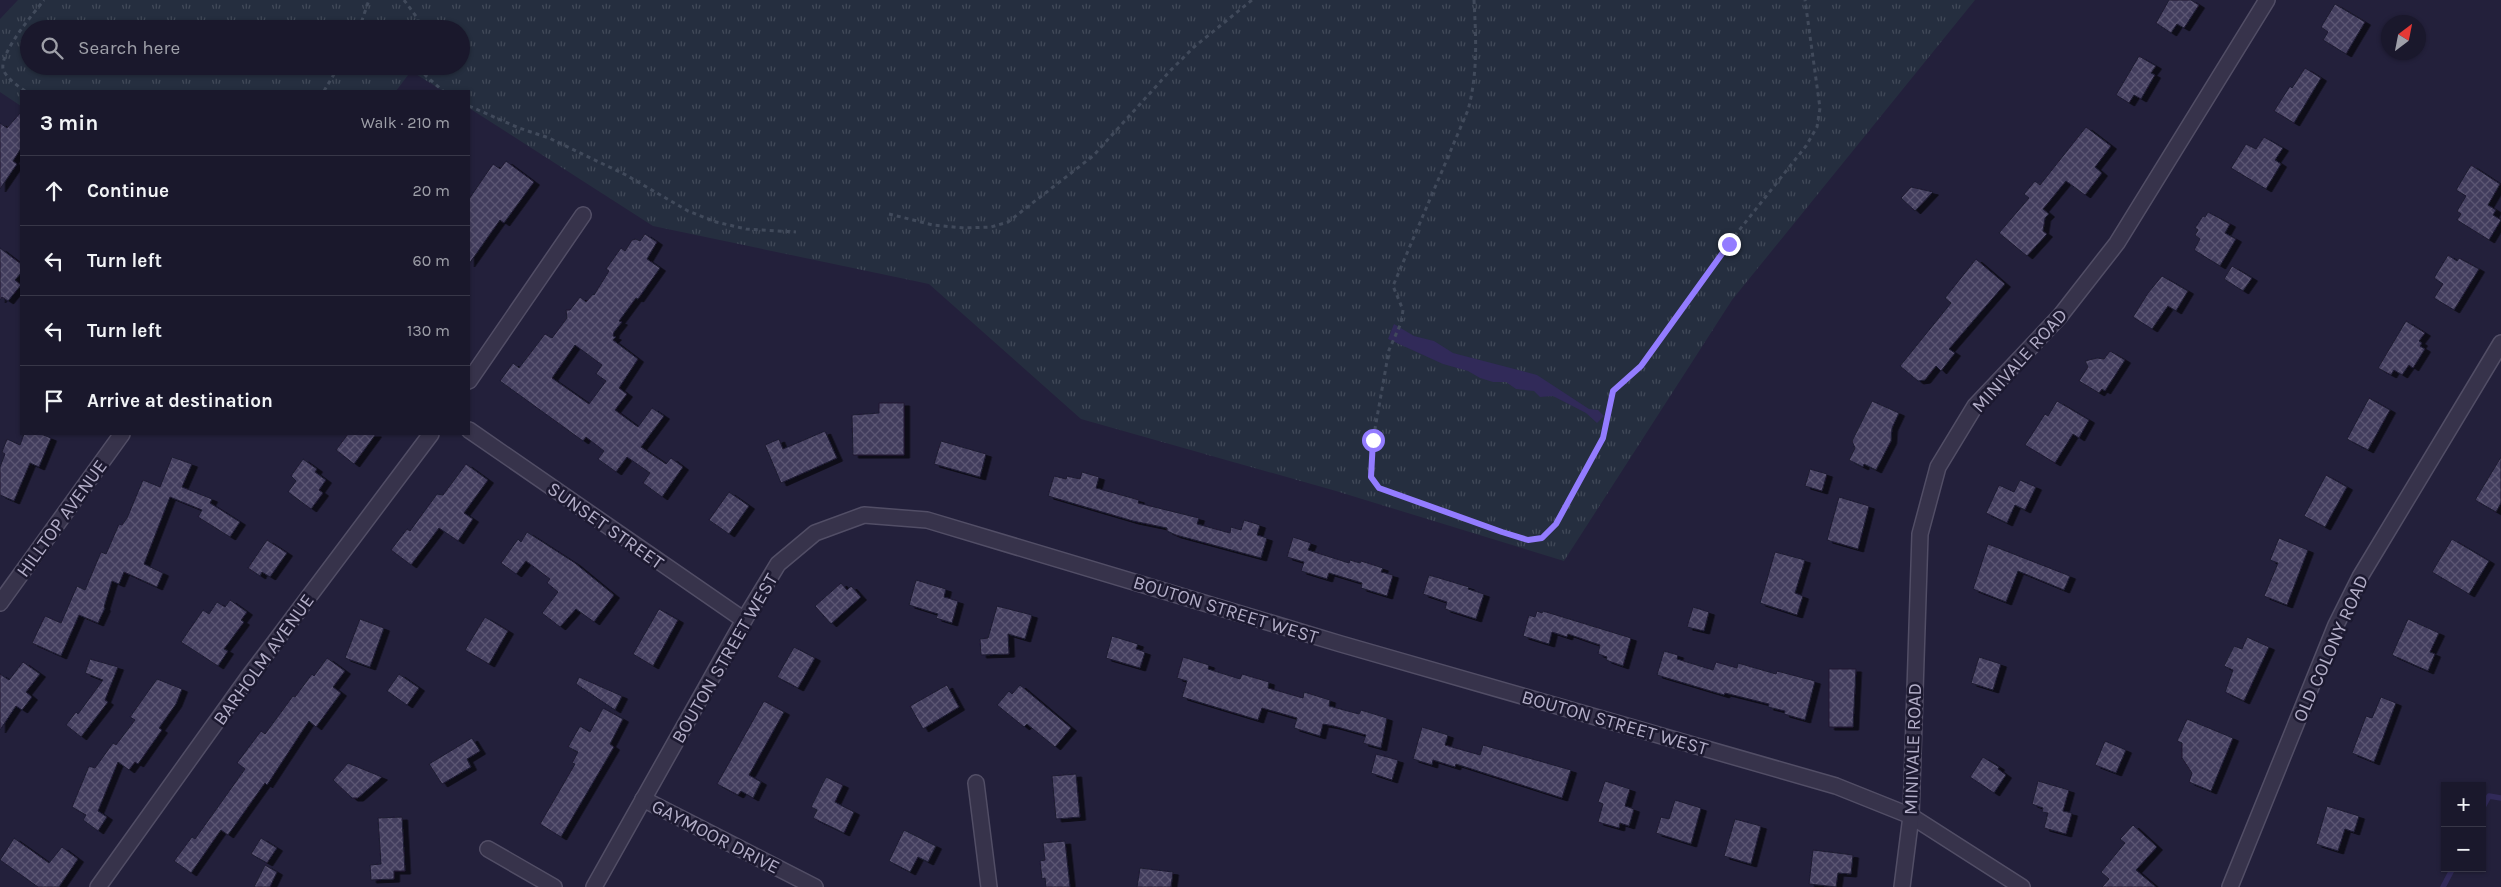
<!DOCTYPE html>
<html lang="en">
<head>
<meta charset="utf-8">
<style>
	:root { --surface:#1a182c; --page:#272538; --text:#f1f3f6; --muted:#9fa0a9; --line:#383748 }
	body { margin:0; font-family:Karla,sans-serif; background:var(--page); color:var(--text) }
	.controls { position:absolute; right:15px; bottom:15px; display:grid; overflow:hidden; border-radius:0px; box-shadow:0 1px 4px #0004 }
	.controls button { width:45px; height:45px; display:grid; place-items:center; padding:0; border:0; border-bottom:1px solid var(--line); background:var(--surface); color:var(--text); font:25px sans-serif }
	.compass { position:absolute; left:2381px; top:15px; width:45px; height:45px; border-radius:50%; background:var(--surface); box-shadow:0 1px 4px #0004; rotate:32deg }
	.stop { position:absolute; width:15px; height:15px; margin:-11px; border:4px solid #937cff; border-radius:50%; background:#fff }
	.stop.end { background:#937cff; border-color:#fff; box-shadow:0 1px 5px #0008 }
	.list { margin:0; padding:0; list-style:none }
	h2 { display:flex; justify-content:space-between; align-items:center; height:65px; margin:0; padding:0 20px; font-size:21px }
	h2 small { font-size:16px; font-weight:400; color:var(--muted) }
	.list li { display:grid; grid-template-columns:32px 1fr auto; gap:15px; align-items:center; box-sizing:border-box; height:70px; padding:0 20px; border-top:1px solid var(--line) }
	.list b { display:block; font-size:19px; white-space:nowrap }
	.list em { font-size:16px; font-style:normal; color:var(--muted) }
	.icon { flex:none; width:28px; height:28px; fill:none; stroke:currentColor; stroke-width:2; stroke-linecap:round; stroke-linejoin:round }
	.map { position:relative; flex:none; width:2501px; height:887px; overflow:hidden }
	.search { position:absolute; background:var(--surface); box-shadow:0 1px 4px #0004; left:20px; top:20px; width:450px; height:55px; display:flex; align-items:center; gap:12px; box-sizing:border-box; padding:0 18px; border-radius:28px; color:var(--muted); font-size:19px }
	.panel { position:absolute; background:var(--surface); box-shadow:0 1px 4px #0004; left:20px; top:90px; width:450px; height:345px; border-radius:0px }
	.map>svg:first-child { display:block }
	.grass { fill:url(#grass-tufts); fill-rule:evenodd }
	.water { fill:#312a59 }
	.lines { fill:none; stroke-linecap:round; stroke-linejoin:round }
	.stream { stroke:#312a59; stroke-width:5.5 }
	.building { fill:url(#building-cross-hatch); stroke:#1e1b32; fill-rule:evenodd; filter:url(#shadow) }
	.street-casing { stroke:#524e66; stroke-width:18 }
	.path { stroke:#414a5b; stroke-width:3; stroke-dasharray:4 4; stroke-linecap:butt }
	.street { stroke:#37334b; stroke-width:15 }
	.route { stroke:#937cff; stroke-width:6 }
	.labels { text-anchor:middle; stroke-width:5; stroke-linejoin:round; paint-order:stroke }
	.street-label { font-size:19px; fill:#b3aec8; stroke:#1c1930 }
</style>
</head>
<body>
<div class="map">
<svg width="2501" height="887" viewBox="0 0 2501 887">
	<defs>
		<pattern id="grass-tufts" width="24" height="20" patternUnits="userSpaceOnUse" patternTransform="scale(1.25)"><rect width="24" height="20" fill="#252e3f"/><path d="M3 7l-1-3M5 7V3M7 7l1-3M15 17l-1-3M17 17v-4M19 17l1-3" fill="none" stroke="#424a59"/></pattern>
		<pattern id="building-cross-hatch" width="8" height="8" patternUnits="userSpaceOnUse" patternTransform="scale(1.25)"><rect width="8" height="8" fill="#433e5d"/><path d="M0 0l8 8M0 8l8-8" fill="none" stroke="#5c5773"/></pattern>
		<filter id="shadow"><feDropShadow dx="5.5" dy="3" stdDeviation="0" flood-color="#0009"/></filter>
	</defs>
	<rect width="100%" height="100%" fill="#23203b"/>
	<!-- grass -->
	<path class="grass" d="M18,0H1975L1732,300L1564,561L1336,491L1081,419L929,284L653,226L469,108V91H443L411,71L396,91H21V106L0,92V19ZM29,29H461V66H29Z"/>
	<!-- water -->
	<path class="water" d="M1394,324L1414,336L1434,341L1453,353L1537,375L1589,409L1598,410L1604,416L1597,423L1586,413L1553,396L1540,397L1534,391L1516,389L1506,382H1493L1480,378L1468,371L1443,364L1388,339Z"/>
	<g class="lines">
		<!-- stream -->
		<g class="stream">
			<path d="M2482,809L2489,796L2501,798"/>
			<path d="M2443,887L2453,868"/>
		</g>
	</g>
	<!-- building -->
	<g class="building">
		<path d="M2169,0H2191L2199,5L2184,28L2177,24L2171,33L2156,23Z"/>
		<path d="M2335,4L2365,22L2346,54L2323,40L2328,32L2321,27Z"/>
		<path d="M2139,56L2156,66L2151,73L2155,75L2141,99L2134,95L2129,103L2116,95Z"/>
		<path d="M2305,68L2321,78L2294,123L2274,111L2290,86L2292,88Z"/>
		<path d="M21,112V148L13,161L17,164L0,189V123L7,128Z"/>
		<path d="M2086,127L2111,146L2095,167L2102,173L2085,195L2066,181L2043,209L2049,214L2045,218L2043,231L2047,234L2027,256L1999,233L2029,198L2024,194L2035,181L2040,185Z"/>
		<path d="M2264,137L2283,148L2275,160L2281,164L2266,189L2231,168L2246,144L2256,149Z"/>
		<path d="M506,161L534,182L504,223L500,220L469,264V199L493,164L500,169Z"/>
		<path d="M2471,165L2500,184L2488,205L2496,210L2493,215L2501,220L2489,240L2457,220L2461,214L2457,211L2466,196L2456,190Z"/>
		<path d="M1911,187L1933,192L1915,211L1901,198Z"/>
		<path d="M2208,212L2230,224L2225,233L2236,239L2220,266L2194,250L2200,239L2195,235L2198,230L2195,228L2203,216L2205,217Z"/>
		<path d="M645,234L657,242L647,259L660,268L638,299L636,298L619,321L622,322L614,332L613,336L616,337L613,340L638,359L619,388L627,394L615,410L638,427L652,408L664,416L641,447L666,464L671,458L683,467L662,497L643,483L650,473L627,457L616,472L598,459L604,451L586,437L583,441L500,381L513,363L519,368L545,334L552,338L567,318L566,310H570L580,297L586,302L593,294L594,295L609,271L606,269L621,248L625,251L632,240L636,239L640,241ZM575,345L602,365L596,374L606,381L589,404L552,378Z"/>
		<path d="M0,248L21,264V273L15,280L21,285L8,301L2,297L0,300Z"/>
		<path d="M2448,255L2457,261L2459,258L2479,269L2454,310L2434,298L2443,284L2434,278Z"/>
		<path d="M1976,259L2005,284L1949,349L1955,353L1941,371L1936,366L1925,380L1918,381L1900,366L1951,303L1945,298Z"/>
		<path d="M2232,266L2252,278L2243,291L2224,279Z"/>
		<path d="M2162,276L2188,291L2176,311L2168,306L2152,329L2133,317L2148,293Z"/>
		<path d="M2406,321L2425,333L2419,341L2422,343L2420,346L2425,349L2413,368L2409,365L2402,375L2394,370L2391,375L2378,368Z"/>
		<path d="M2110,351L2125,360L2105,391L2102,389L2099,393L2079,381L2088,367L2085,361L2097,358L2104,359Z"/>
		<path d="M2369,398L2390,410L2368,450L2347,439Z"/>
		<path d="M1872,401L1899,413L1892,428L1891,441L1876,470L1864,464L1863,467L1849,460L1855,448L1852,441Z"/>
		<path d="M2057,401L2089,420L2079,438L2073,434L2055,463L2025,445L2045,414L2048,416Z"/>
		<path d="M879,403H904V455H853L852,415L879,413Z"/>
		<path d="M825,431L837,458L781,483L765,445L779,439L783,449Z"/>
		<path d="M24,434H41L51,438L39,467L30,463L14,501L0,495V467L5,454L2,452L7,439L20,445Z"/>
		<path d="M348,434H376L354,464L336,450Z"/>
		<path d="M941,441L986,454L980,477L934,464Z"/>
		<path d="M172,457L192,464L182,487L212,499L210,503L240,522L230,537L198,517L202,510L170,497L144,564L163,573L157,587L124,572L119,584L112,581L104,607L105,608L98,623L79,615L61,656L32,643L45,616L61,623L77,586L85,590L101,552L106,554L119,524L122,525L127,518L143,480L160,487Z"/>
		<path d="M2501,457V503L2496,512L2475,500Z"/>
		<path d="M303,459L317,469L315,472L326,480L319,490L323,493L311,509L288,492L296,481L291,476Z"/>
		<path d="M466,464L488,480L464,513L473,519L458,541L439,528L411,565L391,550L407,529L410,531L437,494L443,495Z"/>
		<path d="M1810,469L1827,474L1822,491L1805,486Z"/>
		<path d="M1082,472L1099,477L1096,488L1139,500L1138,503L1199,518L1197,524L1230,533L1231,527L1241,530L1244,520L1260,525L1257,535L1267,538L1261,558L1176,535L1167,531V528L1133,521L1048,496L1054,476L1066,479L1067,476L1080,479Z"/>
		<path d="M2326,475L2347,487L2325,527L2304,516Z"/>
		<path d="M2020,480L2036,487L2025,510L2015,505L2007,523L1986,513L1999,485L2014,492Z"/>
		<path d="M729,492L749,506L729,534L709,520Z"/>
		<path d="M1839,497L1869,506L1858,549L1827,540Z"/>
		<path d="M527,532L575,563L614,595L594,622L576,609L560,627L542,613L558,592L547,583L550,579L526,561L516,574L501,563L518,539L521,542Z"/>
		<path d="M1293,537L1311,543L1308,550L1349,563L1350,560L1360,563L1361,561L1383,568L1381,572L1393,575L1387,596L1361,588L1362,583L1329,573L1327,579L1301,571L1304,562L1287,557Z"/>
		<path d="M2279,538L2308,550L2287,605L2264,596L2278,563L2270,560Z"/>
		<path d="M2452,539L2489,561L2469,594L2432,572Z"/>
		<path d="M267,540L287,553L270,577L262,572L260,576L248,568Z"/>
		<path d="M1988,544L2070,576L2064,590L2018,571L2006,602L1973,589Z"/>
		<path d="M1775,552L1805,560L1795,593L1803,596L1797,615L1760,603Z"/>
		<path d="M1429,575L1469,587L1468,589L1484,594L1476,619L1445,609L1447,602L1423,594Z"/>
		<path d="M916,580L946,589L944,597L958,601L952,623L936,618L938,614L909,605Z"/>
		<path d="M841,583L847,590L851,586L861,597L831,624L815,606Z"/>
		<path d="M230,600L247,612L241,620L244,622L224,649L228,651L218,666L181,642L203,610L209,614L217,602L225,607Z"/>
		<path d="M997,606L1032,615L1025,639L1008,634L1009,654L981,655L980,639L988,638Z"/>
		<path d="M1693,607L1709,612L1704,631L1687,627Z"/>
		<path d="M659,609L678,620L653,666L633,654Z"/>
		<path d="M1537,611L1542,613L1543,611L1631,638L1623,666L1606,660L1607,657L1598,654L1600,645L1568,634L1567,637L1552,632L1549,644L1523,636L1529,615L1535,617Z"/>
		<path d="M485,617L508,631L489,664L465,650Z"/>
		<path d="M360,619L384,628L370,667L345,658Z"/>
		<path d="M2408,619L2439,633L2430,652L2435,654L2428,671L2392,655Z"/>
		<path d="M1112,636L1138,644L1136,649L1145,652L1140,668L1106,658Z"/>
		<path d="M2247,637L2269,647L2244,701L2225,692L2233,670L2224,666L2234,646L2242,649Z"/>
		<path d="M794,647L815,658L798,688L777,677Z"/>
		<path d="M1664,651L1678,655L1677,659L1713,670L1716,662L1737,668L1738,663L1776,674L1777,671L1815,681L1805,720L1784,714L1785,711L1768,707L1769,704L1725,693L1724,695L1657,675Z"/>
		<path d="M1183,657L1209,665L1208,669L1240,679L1242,674L1269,682L1268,688L1303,698L1304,692L1330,700L1329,706L1359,714L1361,710L1387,718L1381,748L1363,743L1366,735L1334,726L1323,724L1320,736L1294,728L1297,718L1262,708L1258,720L1182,697L1187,681L1177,678Z"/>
		<path d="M1979,657L2001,664L1993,690L1971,683Z"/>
		<path d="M327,658L345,671L333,687L341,693L316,727L309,721L267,785L265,783L228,835L221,830L191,873L174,861L192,837L195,839L245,769L237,763L261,731L265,734L293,696L295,697L312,674L314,676Z"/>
		<path d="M90,659L118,667L105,700L108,702L81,737L66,725L76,712L78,714L103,680L85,673Z"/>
		<path d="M23,662L40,674L26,692L32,697L22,710L16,706L0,730V674L9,680Z"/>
		<path d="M1829,669H1856L1853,727H1829Z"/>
		<path d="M399,674L419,688L407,705L387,691Z"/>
		<path d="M579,677L622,696L615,710L576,684Z"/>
		<path d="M157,679L182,689L176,704L159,728L162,730L138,764L135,762L129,770L118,762L98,811L107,817L98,831L83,820L86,815L72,807L89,766L95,768L113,743L116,745L135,720L130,717Z"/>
		<path d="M947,685L959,707L923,729L910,706Z"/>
		<path d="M1020,685L1071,728L1055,747L1027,724L1024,727L997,705L1009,691L1012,694Z"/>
		<path d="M2381,697L2396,703L2374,762L2352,753L2366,716L2372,718Z"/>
		<path d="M764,701L784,712L749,775L761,782L753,798L741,791L738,795L717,784Z"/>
		<path d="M603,708L623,719L610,744L614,747L561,837L540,824L575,764L572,763L578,752L568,747L580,726L590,732Z"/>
		<path d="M2187,719L2233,738L2211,791L2189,782L2192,773L2182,758V743L2177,741Z"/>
		<path d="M1422,727L1448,735L1445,745L1480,755L1483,745L1571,770L1562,798L1456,764L1455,767L1433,760L1432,765L1413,759Z"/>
		<path d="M472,738L480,751L467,759L471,767L442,784L429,764Z"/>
		<path d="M2105,741L2126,750L2116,773L2095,765Z"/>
		<path d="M1376,754L1398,760L1392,780L1371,773Z"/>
		<path d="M1983,757L1999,767L1998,769L2006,775L1994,793L1970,777Z"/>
		<path d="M348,763L382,777L358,798H352L333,780Z"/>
		<path d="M1076,774L1080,817L1056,819L1052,776Z"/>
		<path d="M826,777L843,785L835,802L854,812L844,833L813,818L817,810L811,807Z"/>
		<path d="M1605,781L1630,789L1625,806L1634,809L1629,826L1620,823L1619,828L1598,822L1603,804L1598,802Z"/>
		<path d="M2038,781L2069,790L2063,811L2072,813L2066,834L2044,828L2048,813L2042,812L2043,808L2032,804Z"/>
		<path d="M1675,800L1701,808L1691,844L1656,833L1661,817L1669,819Z"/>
		<path d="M2327,806L2359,816L2354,832L2345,829L2338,851L2316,844Z"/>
		<path d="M402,817L405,871H394V879L371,880L370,865L381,864L378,818Z"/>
		<path d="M1735,819L1761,826L1751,864L1724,856Z"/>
		<path d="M2133,825L2157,847L2136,870L2156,887H2102L2109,879L2101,872L2125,843L2120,839Z"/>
		<path d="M904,830L936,846L928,862L918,857L910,872L889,861Z"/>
		<path d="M14,838L49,863L62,847L78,859L59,887H38L0,860Z"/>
		<path d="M261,838L277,848L267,863L251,854Z"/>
		<path d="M1065,841L1070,887H1046L1045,878L1042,879L1040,861L1045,860L1043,843Z"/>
		<path d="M1813,850L1853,855L1851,874L1838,873L1836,887L1809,884Z"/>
		<path d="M265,865L277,872L270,887H254Z"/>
		<path d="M1140,868L1173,872L1171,887H1137Z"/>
	</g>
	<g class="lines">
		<!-- street casing -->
		<g class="street-casing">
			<g id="street">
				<path d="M469,381L583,215"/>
				<path d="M469,430L744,620"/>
				<path d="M0,603L122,434"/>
				<path d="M976,783L989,887"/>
				<path d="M643,799L815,887"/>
				<path d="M488,849L554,887"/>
				<path d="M98,887L247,679L431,434"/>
				<path d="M594,887L744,620L778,564L815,533L864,515L927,520L1341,644L1836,786L1911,816L2022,887"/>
				<path d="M1902,887L1911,816L1920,534L1938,467L1975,406L2060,316L2117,243L2267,0"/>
				<path d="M2230,887L2336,625L2360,577L2501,343"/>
			</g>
		</g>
		<!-- path -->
		<g class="path">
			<path d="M404,0L418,19V29"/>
			<path d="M1474,0C1476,38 1478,73 1468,110L1393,286L1403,310L1401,323L1389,350L1373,440L1371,477L1379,488L1394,495L1418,501L1455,516L1528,539L1542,538L1556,524L1603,438L1613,391L1641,366L1729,243L1806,146L1817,127L1820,108L1805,0"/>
			<path d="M359,29L369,0"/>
			<path d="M423,66L425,75L443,91"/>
			<path d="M25,91C18,86 6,78 3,69C0,52 34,13 44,0"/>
			<path d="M324,91L339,66"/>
			<path d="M469,106L519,128L549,138L626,175L688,211L716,222L746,229L796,232"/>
			<path d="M889,214L933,225L964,228L991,227L1008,222L1093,156L1170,71L1194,47L1252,0"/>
		</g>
		<!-- street -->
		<use href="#street" class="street"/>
	</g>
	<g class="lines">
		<!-- route -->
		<path class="route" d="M1373,440L1371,477L1379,488L1502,532L1528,540L1542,538L1556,524L1603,438L1613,391L1641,366L1729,244"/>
	</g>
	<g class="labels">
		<!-- street labels -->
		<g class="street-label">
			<text transform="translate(2019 360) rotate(-48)" y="7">MINIVALE ROAD</text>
			<text transform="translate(61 518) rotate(-54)" y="7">HILLTOP AVENUE</text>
			<text transform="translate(606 525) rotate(35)" y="7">SUNSET STREET</text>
			<text transform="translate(1226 609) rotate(17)" y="7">BOUTON STREET WEST</text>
			<text transform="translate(2330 648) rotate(-66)" y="7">OLD COLONY ROAD</text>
			<text transform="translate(724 658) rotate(-60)" y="7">BOUTON STREET WEST</text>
			<text transform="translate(263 659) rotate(-54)" y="7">BARHOLM AVENUE</text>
			<text transform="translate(1615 722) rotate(16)" y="7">BOUTON STREET WEST</text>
			<text transform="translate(1912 749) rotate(-88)" y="7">MINIVALE ROAD</text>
			<text transform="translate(716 836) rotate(27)" y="7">GAYMOOR DRIVE</text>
		</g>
	</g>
</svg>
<div class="controls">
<button>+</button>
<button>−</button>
</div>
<svg class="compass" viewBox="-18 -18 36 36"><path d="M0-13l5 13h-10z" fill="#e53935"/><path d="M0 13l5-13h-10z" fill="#9fa0a9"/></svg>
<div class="stop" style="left:1373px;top:440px"></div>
<div class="stop end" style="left:1729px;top:244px"></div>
<div class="search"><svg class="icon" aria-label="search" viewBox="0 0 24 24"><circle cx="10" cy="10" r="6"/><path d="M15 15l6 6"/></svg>Search here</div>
<section class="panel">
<h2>3 min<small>Walk · 210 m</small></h2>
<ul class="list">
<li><svg class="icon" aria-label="ahead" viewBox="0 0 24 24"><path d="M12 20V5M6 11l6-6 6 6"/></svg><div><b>Continue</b></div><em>20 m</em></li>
<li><svg class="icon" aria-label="left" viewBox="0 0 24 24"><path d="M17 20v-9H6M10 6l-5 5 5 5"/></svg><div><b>Turn left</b></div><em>60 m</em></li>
<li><svg class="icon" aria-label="left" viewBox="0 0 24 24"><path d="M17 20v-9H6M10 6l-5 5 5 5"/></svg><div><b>Turn left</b></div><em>130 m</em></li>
<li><svg class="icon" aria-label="arrive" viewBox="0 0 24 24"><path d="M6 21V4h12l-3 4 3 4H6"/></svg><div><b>Arrive at destination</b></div></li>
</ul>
</section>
</div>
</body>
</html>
